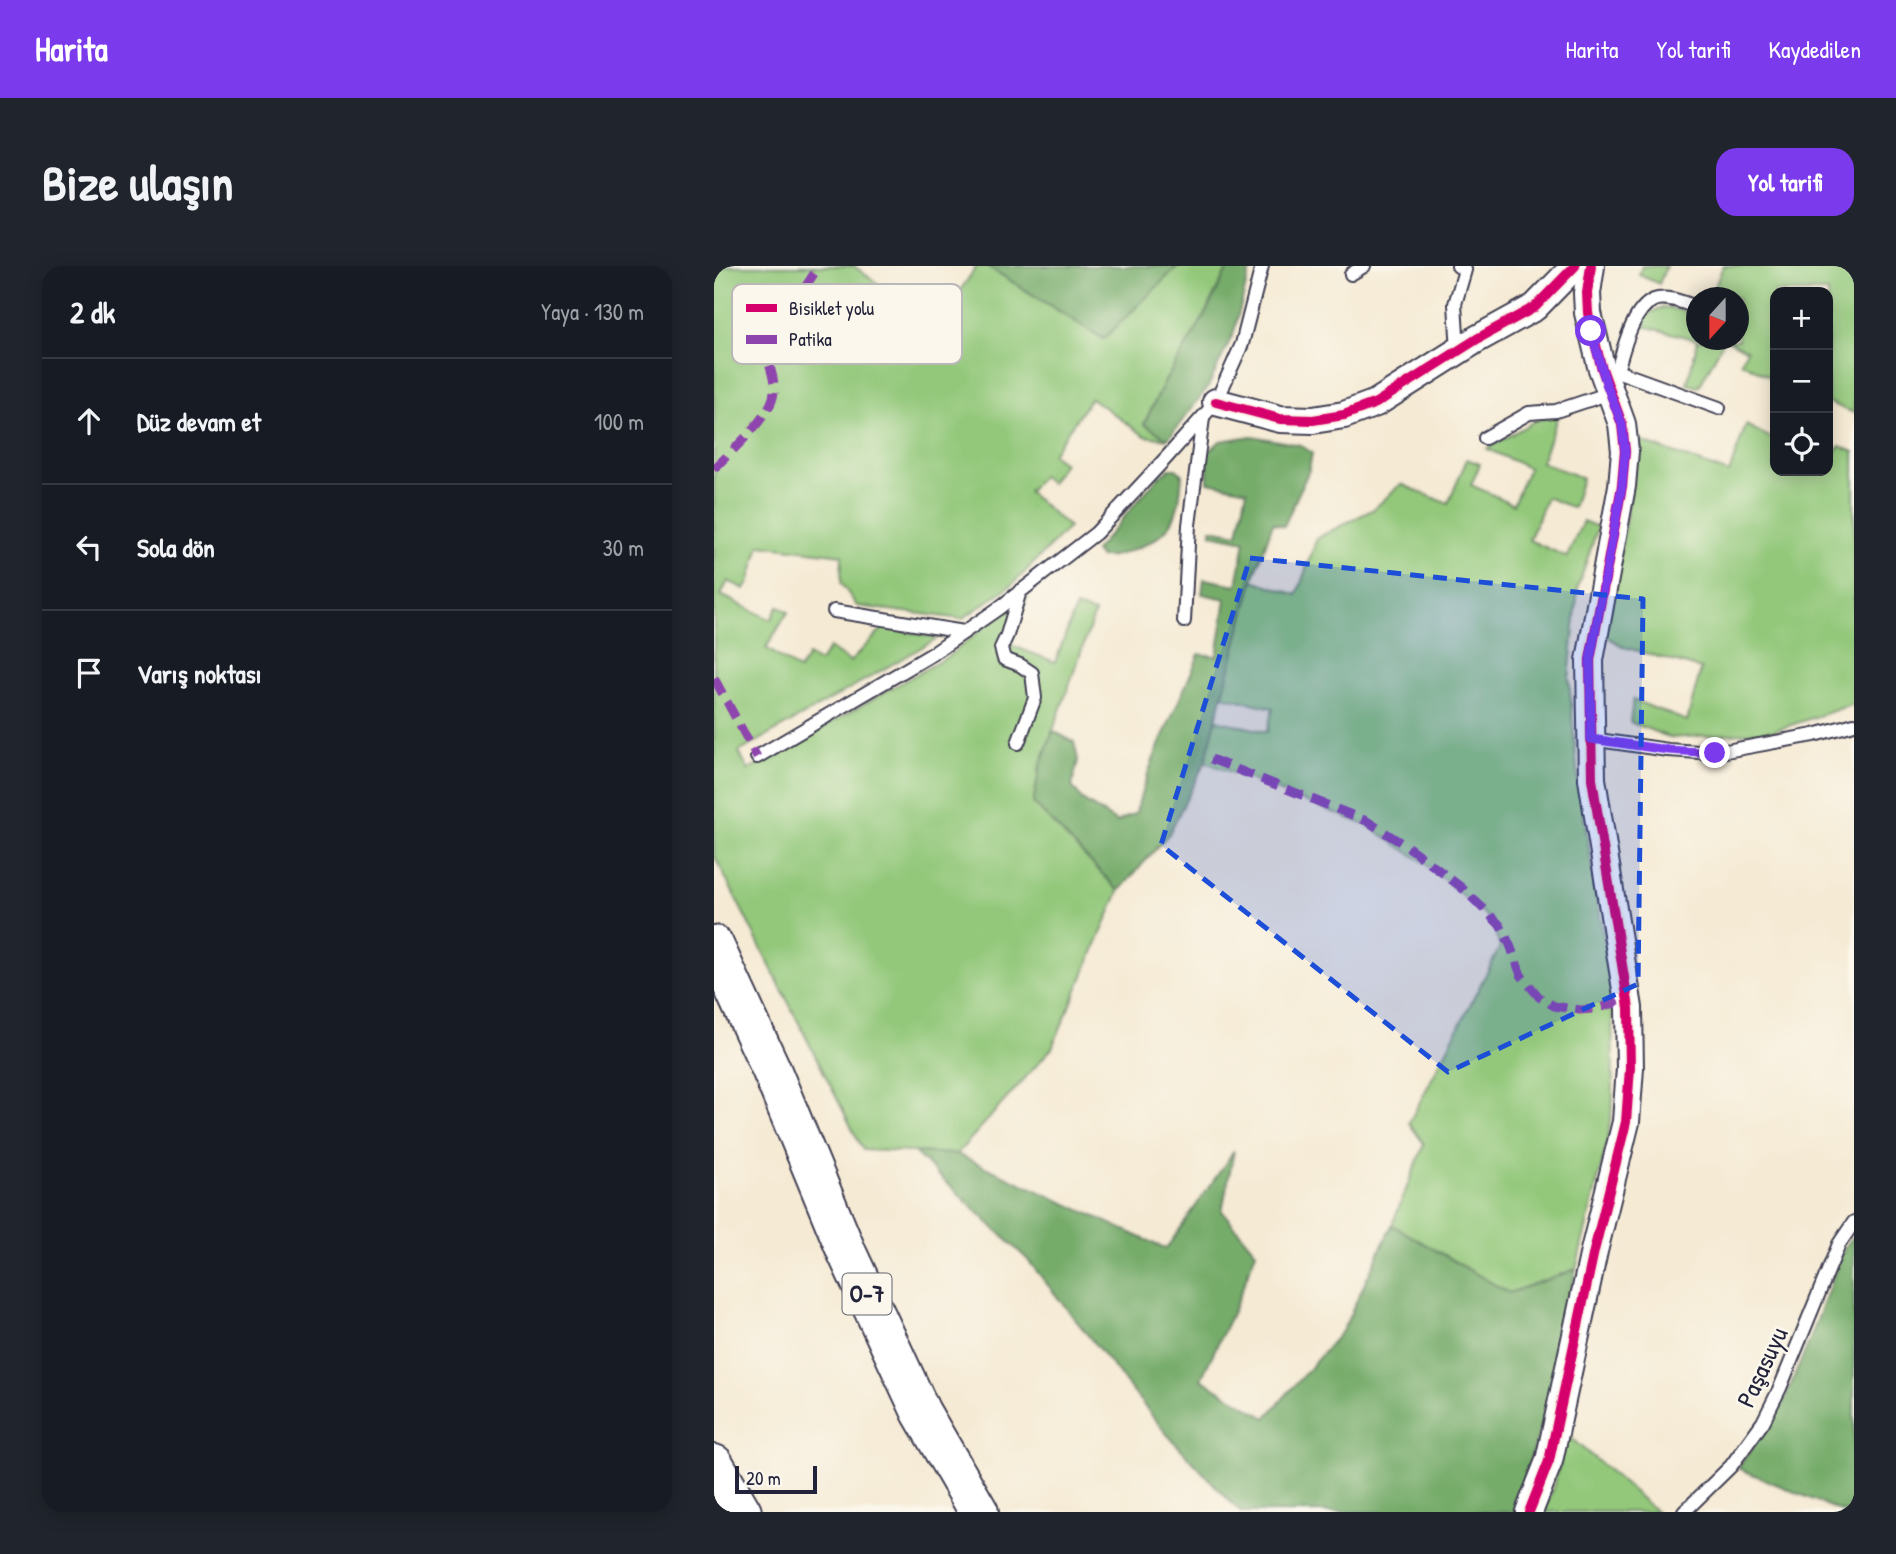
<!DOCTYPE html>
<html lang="tr">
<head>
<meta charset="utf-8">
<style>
	:root { --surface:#171b24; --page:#20242c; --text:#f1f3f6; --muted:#9ea1a6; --line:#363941; --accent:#7c3aed }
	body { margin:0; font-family:"Patrick Hand",sans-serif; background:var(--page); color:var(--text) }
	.controls { position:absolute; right:21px; top:21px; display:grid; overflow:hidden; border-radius:14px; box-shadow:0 4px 18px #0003 }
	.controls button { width:63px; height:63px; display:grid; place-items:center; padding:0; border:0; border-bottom:2px solid var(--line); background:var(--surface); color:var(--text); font:35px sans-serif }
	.compass { position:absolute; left:972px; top:21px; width:63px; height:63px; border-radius:50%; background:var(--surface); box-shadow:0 4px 18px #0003; rotate:201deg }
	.scale { position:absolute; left:21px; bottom:18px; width:82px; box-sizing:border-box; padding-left:7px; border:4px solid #22223b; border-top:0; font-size:19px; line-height:24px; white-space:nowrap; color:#22223b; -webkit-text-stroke:5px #fbf7ec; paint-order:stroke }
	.stop { position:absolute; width:21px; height:21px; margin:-16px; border:5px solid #7c3aed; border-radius:50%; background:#fff }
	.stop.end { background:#7c3aed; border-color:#fff; box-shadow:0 2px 7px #0008 }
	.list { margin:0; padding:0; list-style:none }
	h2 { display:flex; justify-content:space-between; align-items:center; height:91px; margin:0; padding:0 28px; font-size:30px }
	h2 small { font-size:23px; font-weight:400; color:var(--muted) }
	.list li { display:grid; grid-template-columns:46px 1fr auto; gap:21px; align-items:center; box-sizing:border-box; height:126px; padding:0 28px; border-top:2px solid var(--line) }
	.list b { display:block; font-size:26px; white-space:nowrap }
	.list em { font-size:23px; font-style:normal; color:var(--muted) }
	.icon { flex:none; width:38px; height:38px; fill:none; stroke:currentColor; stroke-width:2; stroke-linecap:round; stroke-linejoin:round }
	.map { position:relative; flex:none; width:1140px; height:1246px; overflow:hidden; border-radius:21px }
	header { display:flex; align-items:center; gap:42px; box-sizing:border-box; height:98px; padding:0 35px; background:var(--accent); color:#fff }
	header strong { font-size:33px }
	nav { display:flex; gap:38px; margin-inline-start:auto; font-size:24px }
	.intro { display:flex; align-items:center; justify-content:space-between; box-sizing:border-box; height:168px; padding:0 42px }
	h1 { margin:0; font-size:49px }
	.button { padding:18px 32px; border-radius:21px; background:var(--accent); color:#fff; font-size:24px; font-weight:700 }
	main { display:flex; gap:42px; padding:0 42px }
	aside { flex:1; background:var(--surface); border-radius:21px; box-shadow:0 4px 18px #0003 }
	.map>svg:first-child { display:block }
	.green { fill:#93c87a; stroke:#5a755a; stroke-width:2 }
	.forest { fill:#76ac6a; stroke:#4c6752; stroke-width:2 }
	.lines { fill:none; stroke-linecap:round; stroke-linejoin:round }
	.lane-casing { stroke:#424052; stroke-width:16 }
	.street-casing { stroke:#424052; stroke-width:30 }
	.highway-casing { stroke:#424052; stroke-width:42 }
	.lane { stroke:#fff; stroke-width:12 }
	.street { stroke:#fff; stroke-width:26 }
	.highway { stroke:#fff; stroke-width:38 }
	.quiet { stroke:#8e44ad; stroke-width:9; stroke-dasharray:18 9; stroke-linecap:butt }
	.cycleway-casing { stroke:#fbf7ec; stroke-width:15 }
	.cycleway { stroke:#d6006c; stroke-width:10 }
	.route { stroke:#7c3aed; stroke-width:9 }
	.marked { fill:#1d4ed8; fill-opacity:0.2; stroke:#1d4ed8; stroke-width:5; stroke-dasharray:14 9; stroke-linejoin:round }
	.labels { text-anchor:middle; stroke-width:5; stroke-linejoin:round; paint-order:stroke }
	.shield { fill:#fbf7ec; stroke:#636270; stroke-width:2 }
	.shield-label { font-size:24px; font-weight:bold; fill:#22223b }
	.street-label { font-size:26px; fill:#22223b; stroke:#fbf7ec }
	.key { fill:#fbf7ec; stroke:#bab7b7; stroke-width:2 }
	.key-label { font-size:19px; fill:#22223b }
</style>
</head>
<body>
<header>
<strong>Harita</strong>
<nav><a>Harita</a><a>Yol tarifi</a><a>Kaydedilen</a></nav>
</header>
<div class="intro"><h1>Bize ulaşın</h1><a class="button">Yol tarifi</a></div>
<main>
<aside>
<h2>2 dk<small>Yaya · 130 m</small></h2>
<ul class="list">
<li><svg class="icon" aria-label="ahead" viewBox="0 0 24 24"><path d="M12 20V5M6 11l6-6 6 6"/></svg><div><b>Düz devam et</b></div><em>100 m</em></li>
<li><svg class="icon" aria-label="left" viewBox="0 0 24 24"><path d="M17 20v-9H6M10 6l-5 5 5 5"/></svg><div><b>Sola dön</b></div><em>30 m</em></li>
<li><svg class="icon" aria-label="arrive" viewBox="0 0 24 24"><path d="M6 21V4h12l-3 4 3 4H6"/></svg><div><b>Varış noktası</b></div></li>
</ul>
</aside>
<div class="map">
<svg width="1140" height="1246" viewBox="0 0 1140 1246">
	<rect width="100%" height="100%" fill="#fbf7ec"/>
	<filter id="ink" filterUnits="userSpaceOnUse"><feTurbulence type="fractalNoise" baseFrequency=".0143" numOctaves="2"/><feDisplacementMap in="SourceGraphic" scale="14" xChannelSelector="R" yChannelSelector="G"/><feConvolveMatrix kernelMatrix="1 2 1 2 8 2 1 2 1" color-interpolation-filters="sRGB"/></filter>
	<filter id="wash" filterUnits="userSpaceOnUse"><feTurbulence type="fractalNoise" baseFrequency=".00686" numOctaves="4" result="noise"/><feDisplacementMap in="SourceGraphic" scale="28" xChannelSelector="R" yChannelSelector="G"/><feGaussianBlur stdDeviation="1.57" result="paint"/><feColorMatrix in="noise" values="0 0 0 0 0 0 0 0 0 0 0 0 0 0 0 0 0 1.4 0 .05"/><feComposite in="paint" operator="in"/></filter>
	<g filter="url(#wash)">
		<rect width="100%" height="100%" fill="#f5ead4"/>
		<!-- green -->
		<g class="green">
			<path d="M0,0H140L221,61L263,0H273L389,73L464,0H515L488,54L450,117L430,158L454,173L431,170L377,132L338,188L350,197L337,217L328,210L314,226L355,261L299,318L248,353L143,340L127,317L128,289L46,279L35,317L31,323L14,315L7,329L57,354L64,340L74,346L52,382L85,404L94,390L106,396L115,382L136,396L170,361L224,372L25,486L34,504L236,389L316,324L296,379L341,396L362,341L381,347L324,506L428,572L338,782L243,888L149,884L0,589Z"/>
			<path d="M928,0H952L945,18L925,9Z"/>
			<path d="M1009,0H1140V147L1114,136V26H1061V114L1027,96L1033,84L1013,74H1024V32L997,31Z"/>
			<path d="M951,41L982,47V74H1010L985,121L973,118L984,74L925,59C933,48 939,44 951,41Z"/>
			<path d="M844,150L827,196L868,212L859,242L833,231L815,274L853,291L869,255L884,261L864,321L855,413L864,514L898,723L899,833L894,873L862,1003L795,1027L678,959L710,878L695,857L786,681L776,653L709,596L654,560L491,496L502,454L553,466L559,442L508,430L539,314L583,329L603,272L660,243L687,218L734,238L753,193L766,198L757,219L799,238L815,202L773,183L822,154Z"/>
			<path d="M1032,159L1061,174V205H1114V193L1126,180L1140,186V438L1059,465L957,472L916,456L919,434L973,455L987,403L910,381L892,370L920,205L924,174L1015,207Z"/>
			<path d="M852,1168L943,1246H830L840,1221Z"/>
		</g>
		<!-- forest -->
		<g class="forest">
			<path d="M273,0H464L390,73Z"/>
			<path d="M515,0H537L520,66L494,121L454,173L430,158L450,117L488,54Z"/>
			<path d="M538,170L586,179L598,187L595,204L570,260L559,257L539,314L491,496L455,568L405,625L319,537L326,501L339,465L360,476L364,494L358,520L368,534L403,556L422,547C435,492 464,441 485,388L503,390L512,333L488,328L490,313L523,319L531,275L497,268V263L524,268L533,224L494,216L493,188L506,175Z"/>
			<path d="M455,203H462L468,208C465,250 460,269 418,284C408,288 397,292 386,291L381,285L445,210Z"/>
			<path d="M520,885L508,945L542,986L521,1041L487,1113L552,1152L629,1064L678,959L795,1027L862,1003L828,1157L800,1246H526L452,1167L313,993L200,886L243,888L452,983Z"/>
			<path d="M1140,969V1246H1128L1024,1202L1068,1139L1095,1076L1129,984Z"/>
		</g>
	</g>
	<g filter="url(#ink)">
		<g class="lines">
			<!-- lane casing -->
			<g class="lane-casing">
				<g id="lane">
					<path d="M637,8L650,0"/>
					<path d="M744,85L741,38L751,4L744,0"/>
					<path d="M897,103L1005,142"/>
					<path d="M903,105C909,85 918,43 940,34C952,29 971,37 982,41"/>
					<path d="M771,172L815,147L842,145L896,127"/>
					<path d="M120,345L250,366"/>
					<path d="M470,355L475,259L489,152"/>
					<path d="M877,473L954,484L1001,487L1100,469L1140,458"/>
					<path d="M304,477L321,432L318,407L306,399L290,393L287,382L293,369L306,325"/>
					<path d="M43,491L220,387L285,342L382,267L452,192L502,136L528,78L548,0"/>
					<path d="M970,1246L1017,1200L1049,1156L1066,1122L1125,978L1140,956"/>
				</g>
			</g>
			<!-- street casing -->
			<g class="street-casing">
				<g id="street">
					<path d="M502,136L566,153L599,154L630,149L662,137L763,73L821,41L861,0"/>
					<path d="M815,1246L835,1195L880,985L912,856L916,802L915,742L878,513L876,394L908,220L911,185L908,158L887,100L874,47L873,27L877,0"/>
				</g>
			</g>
			<!-- highway casing -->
			<g class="highway-casing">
				<g id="highway">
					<path d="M0,679L57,803L133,987L207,1146L265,1246"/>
					<path d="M0,1198L28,1246"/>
				</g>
			</g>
			<!-- lane -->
			<use href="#lane" class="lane"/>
			<!-- street -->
			<use href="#street" class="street"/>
			<!-- highway -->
			<use href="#highway" class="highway"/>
			<!-- quiet -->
			<g class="quiet">
				<path d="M0,203C16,186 59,149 60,126C61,112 55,98 50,84L103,3"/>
				<path d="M0,412L43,491"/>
				<path d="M497,493L653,555L697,583L747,621L786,659L796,679L807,709L825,731L840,740L866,744L881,743L898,738L913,729"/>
			</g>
			<!-- cycleway casing -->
			<g class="cycleway-casing">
				<g id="cycleway">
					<path d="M502,136L566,153L599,154L630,149L662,137L763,73L821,41L861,0"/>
					<path d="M815,1246L835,1195L880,985L912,856L916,802L915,742L878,513L876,394L908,220L911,185L908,158L887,100L874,47L873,27L877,0"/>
				</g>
			</g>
			<!-- cycleway -->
			<use href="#cycleway" class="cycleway"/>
		</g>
	</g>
	<g class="lines" filter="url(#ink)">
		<!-- route -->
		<path class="route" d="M877,65L892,117L908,158L911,186L908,220L876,394L877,473L954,484L1001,487"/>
	</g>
	<!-- marked area -->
	<path class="marked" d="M536,292L929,333L924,718L734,806L447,579Z"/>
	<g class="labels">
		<!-- shield labels -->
		<rect class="shield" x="128.5" y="1007.5" width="49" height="41" rx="5"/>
		<g class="shield-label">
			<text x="153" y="1036">O-7</text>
		</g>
		<!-- street labels -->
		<g class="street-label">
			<text transform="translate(1048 1101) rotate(-65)" y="9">Paşasuyu</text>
		</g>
	</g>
	<!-- legend -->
	<rect x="18" y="18" width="230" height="80" rx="10" class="key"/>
	<rect x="32" y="38" width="31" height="8" fill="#d6006c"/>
	<rect x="32" y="69" width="31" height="9" fill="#8e44ad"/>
	<g class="key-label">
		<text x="75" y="49">Bisiklet yolu</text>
		<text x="75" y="80">Patika</text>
	</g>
</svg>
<div class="controls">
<button>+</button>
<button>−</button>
<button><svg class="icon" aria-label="locate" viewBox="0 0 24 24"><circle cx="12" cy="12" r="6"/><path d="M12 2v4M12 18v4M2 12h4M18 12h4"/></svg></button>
</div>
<svg class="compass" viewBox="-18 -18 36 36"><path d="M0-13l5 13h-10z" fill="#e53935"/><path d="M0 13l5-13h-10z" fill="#9ea1a6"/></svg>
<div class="scale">20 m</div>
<div class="stop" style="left:877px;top:65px"></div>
<div class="stop end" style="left:1001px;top:487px"></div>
</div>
</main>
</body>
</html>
